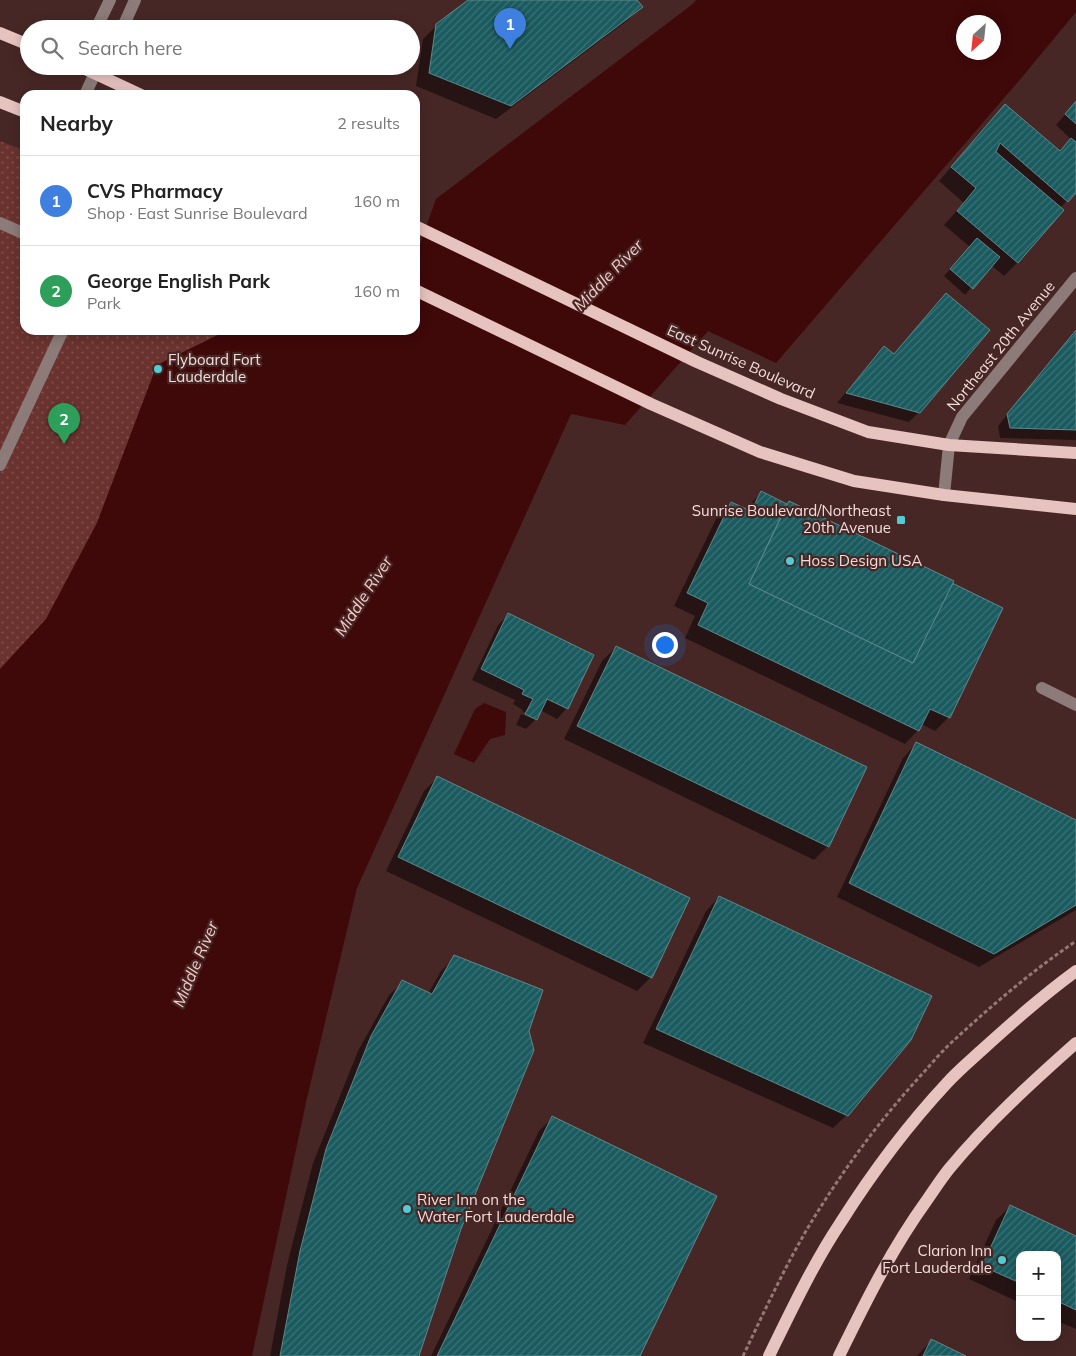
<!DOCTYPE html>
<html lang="en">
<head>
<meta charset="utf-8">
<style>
	:root { --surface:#fff; --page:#f6f6f6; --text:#222; --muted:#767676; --line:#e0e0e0; --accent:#376e72 }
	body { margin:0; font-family:Mulish,sans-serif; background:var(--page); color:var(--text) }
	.controls { position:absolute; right:15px; bottom:15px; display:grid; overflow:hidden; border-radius:10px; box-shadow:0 2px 12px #0003 }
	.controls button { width:45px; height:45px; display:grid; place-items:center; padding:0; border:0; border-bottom:1px solid var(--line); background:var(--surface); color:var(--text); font:25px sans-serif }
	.compass { position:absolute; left:956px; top:15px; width:45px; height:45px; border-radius:50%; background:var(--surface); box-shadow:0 2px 12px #0003; rotate:207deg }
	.you { position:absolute; left:664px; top:644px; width:18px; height:18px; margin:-12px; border:4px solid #fff; border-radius:50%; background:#1a73e8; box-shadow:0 0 0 8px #1a73e833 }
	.badge { display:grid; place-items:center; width:32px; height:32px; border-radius:50%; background:var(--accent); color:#fff; font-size:16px; font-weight:700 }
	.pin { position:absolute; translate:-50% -41px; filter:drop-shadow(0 1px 2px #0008) }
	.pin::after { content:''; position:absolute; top:26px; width:18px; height:15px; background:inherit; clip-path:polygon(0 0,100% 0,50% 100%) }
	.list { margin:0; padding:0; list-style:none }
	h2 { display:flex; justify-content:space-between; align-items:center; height:65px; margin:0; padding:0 20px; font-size:21px }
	h2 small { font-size:16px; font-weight:400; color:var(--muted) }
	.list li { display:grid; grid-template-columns:32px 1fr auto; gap:15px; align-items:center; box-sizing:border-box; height:90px; padding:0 20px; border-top:1px solid var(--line) }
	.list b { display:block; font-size:19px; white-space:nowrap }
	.list p { margin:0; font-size:16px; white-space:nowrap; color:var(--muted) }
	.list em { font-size:16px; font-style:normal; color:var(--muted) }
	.icon { flex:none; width:28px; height:28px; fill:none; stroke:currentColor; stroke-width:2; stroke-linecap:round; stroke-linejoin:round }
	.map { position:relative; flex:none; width:1076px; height:1356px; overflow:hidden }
	.search { position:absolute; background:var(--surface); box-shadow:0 2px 12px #0003; left:20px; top:20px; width:400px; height:55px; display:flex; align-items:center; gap:12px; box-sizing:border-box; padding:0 18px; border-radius:28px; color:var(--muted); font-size:19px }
	.panel { position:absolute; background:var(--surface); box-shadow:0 2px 12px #0003; left:20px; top:90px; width:400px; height:245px; border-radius:15px }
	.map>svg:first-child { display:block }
	.park { fill:url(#park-dots) }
	.water { fill:#3f0809; fill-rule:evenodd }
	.shadow { fill:#0007 }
	.building { fill:url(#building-hatch); stroke:#5d898c }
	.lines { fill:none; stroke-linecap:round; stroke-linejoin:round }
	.path { stroke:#937876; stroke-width:3; stroke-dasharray:4 2.5; stroke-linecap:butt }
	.minor { stroke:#8c7b79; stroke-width:12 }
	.major { stroke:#e7c3bf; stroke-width:12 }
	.poi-dot { fill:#51ccd4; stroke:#472725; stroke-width:2 }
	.labels { text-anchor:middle; stroke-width:4.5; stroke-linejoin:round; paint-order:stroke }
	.street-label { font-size:15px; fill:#f2dcda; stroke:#472725 }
	.poi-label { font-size:15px; fill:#f2dcda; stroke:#472725; text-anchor:start }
	.water-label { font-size:16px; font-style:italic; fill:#f9cac5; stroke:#472725 }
</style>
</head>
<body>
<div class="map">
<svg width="1076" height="1356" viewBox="0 0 1076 1356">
	<defs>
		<pattern id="park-dots" width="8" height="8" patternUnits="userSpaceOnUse" patternTransform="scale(1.25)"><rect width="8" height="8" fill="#6a332f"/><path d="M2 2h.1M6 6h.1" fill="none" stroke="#80504d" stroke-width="1.8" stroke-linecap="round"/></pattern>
		<pattern id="building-hatch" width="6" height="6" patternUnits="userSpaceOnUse" patternTransform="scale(1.25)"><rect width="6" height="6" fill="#1a5b5f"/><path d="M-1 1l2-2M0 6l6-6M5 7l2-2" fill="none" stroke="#3c7275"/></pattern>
	</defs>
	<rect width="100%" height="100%" fill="#472725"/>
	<!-- park -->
	<path class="park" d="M0,141L25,151V330H228L157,365L97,523L46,619L0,761Z"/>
	<!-- water -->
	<g class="water">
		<path d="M696,0H1076V12L1023,76L776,363L708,331L625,425L571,414L357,888L307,1098L252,1356H0V669L46,619L97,523L157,365L228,330H415V258L436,199L694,3ZM964,22H994V52H964Z"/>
		<path d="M484,703L506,712L505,735L490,739L474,763L454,754L475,709Z"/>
	</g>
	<!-- shadow -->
	<g class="shadow">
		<path d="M470,0H636L641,7L628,20L496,119L416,86L423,39L437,25Z"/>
		<path d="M1076,102V191L1060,208L1062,211L1017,263L1004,276L991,265L965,295L944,276L970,247L944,225L964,203L939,181L992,120L1059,151L1071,139L1056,125Z"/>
		<path d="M946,295L919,412L909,422L837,403L874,358L893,355L936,305Z"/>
		<path d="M1076,329V440L1000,438L998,426Z"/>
		<path d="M761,493L787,505L789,503L949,717L935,731L921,724L918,730L905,744L685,638L695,616L674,606L717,517L731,503L746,510L748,506Z"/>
		<path d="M508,615L567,708L557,719L540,710L536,719L526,729L516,725L521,714L534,719V717L522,711L523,710L513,704L515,700L472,680L498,625Z"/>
		<path d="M616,647L828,846L814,860L564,739L602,661Z"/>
		<path d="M916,744L1076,821V910L979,967L837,897L903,758Z"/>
		<path d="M437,778L651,977L637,991L386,871L424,791Z"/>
		<path d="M719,897L847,1115L833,1128L643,1043L706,911Z"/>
		<path d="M455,957L460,1228L418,1356H270L287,1265L313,1163L358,1051L389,995L403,982L428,994L441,971Z"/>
		<path d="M552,1118L639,1356H431L539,1131Z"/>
		<path d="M1010,1207L1076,1238V1329L1057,1321V1255H1020V1303L969,1279L996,1220Z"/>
		<path d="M931,1341L963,1356H917Z"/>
	</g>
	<!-- building -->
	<g class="building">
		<path d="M468,0H637L643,7L511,106L429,73L436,24Z"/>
		<path d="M1076,101V124L1065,114Z"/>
		<path d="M1005,104L1060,151L1071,138L1076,142V193L1068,202L1000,143L996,152L1064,210L1018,263L957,211L976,188L951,167Z"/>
		<path d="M977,238L1000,257L973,289L950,269Z"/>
		<path d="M946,293L990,330L920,413L846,393L884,346L894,354Z"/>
		<path d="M1076,330V430L1010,428L1007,414Z"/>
		<path d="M761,491L787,504L749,584L913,663L952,583L1003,608L950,718L930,709L919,731L698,625L708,603L687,593L731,502L751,511Z"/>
		<path d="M789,501L954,581L913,663L749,584Z"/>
		<path d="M508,613L594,655L568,709L547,699L537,720L525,714L533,699L522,694L524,690L481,669Z"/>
		<path d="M616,646L867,767L829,847L577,726Z"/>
		<path d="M916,742L1076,820V905L994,954L849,883Z"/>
		<path d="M437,776L690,898L652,978L398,857Z"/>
		<path d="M719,896L932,996L911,1040L848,1116L656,1029Z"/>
		<path d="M454,955L543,990L529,1031L534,1050L461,1229L419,1356H280L300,1251L326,1149L371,1036L402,980L432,994Z"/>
		<path d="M552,1116L717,1196L640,1356H437Z"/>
		<path d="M1010,1205L1076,1236V1310L1057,1301V1255H1020V1283L982,1266Z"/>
		<path d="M931,1339L966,1356H923Z"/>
	</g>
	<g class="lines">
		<!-- path -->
		<path class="path" d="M743,1356C767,1306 790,1255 820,1208C851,1159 885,1114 924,1072C933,1062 942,1051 952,1042C991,1006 1032,971 1076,941"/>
		<!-- minor -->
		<g class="minor">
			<path d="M96,29L110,0"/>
			<path d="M122,29L135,0"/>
			<path d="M85,95L95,73L99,66"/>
			<path d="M0,223L25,234"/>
			<path d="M0,465L63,330"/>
			<path d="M944,495L949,445L962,417L1076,278"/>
			<path d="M1042,688L1076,705"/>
		</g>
		<!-- major -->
		<g class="major">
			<path d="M0,33L29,45"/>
			<path d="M79,66L141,95"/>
			<path d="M0,102L25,112"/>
			<path d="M415,226L697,362L781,399L868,432L949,445L1076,453"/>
			<path d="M415,290L651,404L760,452L854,481L944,495L1076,509"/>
			<path d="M769,1356C791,1311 813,1264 841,1222C872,1173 907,1126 947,1083C958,1071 971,1060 983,1049C1013,1022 1043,995 1076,971"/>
			<path d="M839,1356C866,1301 891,1250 927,1200C934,1190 941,1179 949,1169C987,1123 1031,1083 1076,1043"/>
		</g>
	</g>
	<!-- markers -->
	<g class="poi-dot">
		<circle cx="158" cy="369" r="5"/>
		<rect x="896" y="515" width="10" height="10" rx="2.5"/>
		<circle cx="790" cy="561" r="5"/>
		<circle cx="407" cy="1209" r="5"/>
		<circle cx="1002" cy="1260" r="5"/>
	</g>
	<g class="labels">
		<!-- street labels -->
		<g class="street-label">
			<text transform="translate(1001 346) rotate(-51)" y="5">Northeast 20th Avenue</text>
			<text transform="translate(741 362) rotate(24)" y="5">East Sunrise Boulevard</text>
		</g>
		<!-- poi labels -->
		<g class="poi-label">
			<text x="168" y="365">Flyboard Fort<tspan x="168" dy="17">Lauderdale</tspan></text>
			<text x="891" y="516" text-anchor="end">Sunrise Boulevard/Northeast<tspan x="891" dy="17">20th Avenue</tspan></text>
			<text x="800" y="566">Hoss Design USA</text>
			<text x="417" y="1205">River Inn on the<tspan x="417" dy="17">Water Fort Lauderdale</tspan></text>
			<text x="992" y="1256" text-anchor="end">Clarion Inn<tspan x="992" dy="17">Fort Lauderdale</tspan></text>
		</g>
		<!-- water labels -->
		<g class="water-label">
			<text transform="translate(608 275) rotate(-46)" y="6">Middle River</text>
			<text transform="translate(363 596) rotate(-57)" y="6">Middle River</text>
			<text transform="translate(195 964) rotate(-67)" y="6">Middle River</text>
		</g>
	</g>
</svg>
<div class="controls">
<button>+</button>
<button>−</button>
</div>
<svg class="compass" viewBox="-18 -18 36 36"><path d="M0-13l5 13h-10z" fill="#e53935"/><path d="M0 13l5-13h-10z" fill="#767676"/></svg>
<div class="you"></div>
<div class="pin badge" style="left:510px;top:49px;background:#3f7fe0">1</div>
<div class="pin badge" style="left:64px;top:444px;background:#2e9e5b">2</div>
<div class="search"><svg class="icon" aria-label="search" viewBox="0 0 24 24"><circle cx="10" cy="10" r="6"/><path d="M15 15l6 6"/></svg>Search here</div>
<section class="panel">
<h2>Nearby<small>2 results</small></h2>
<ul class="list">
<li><span class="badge" style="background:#3f7fe0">1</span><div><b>CVS Pharmacy</b><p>Shop · East Sunrise Boulevard</p></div><em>160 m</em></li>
<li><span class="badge" style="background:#2e9e5b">2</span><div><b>George English Park</b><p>Park</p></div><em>160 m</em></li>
</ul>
</section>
</div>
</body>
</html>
